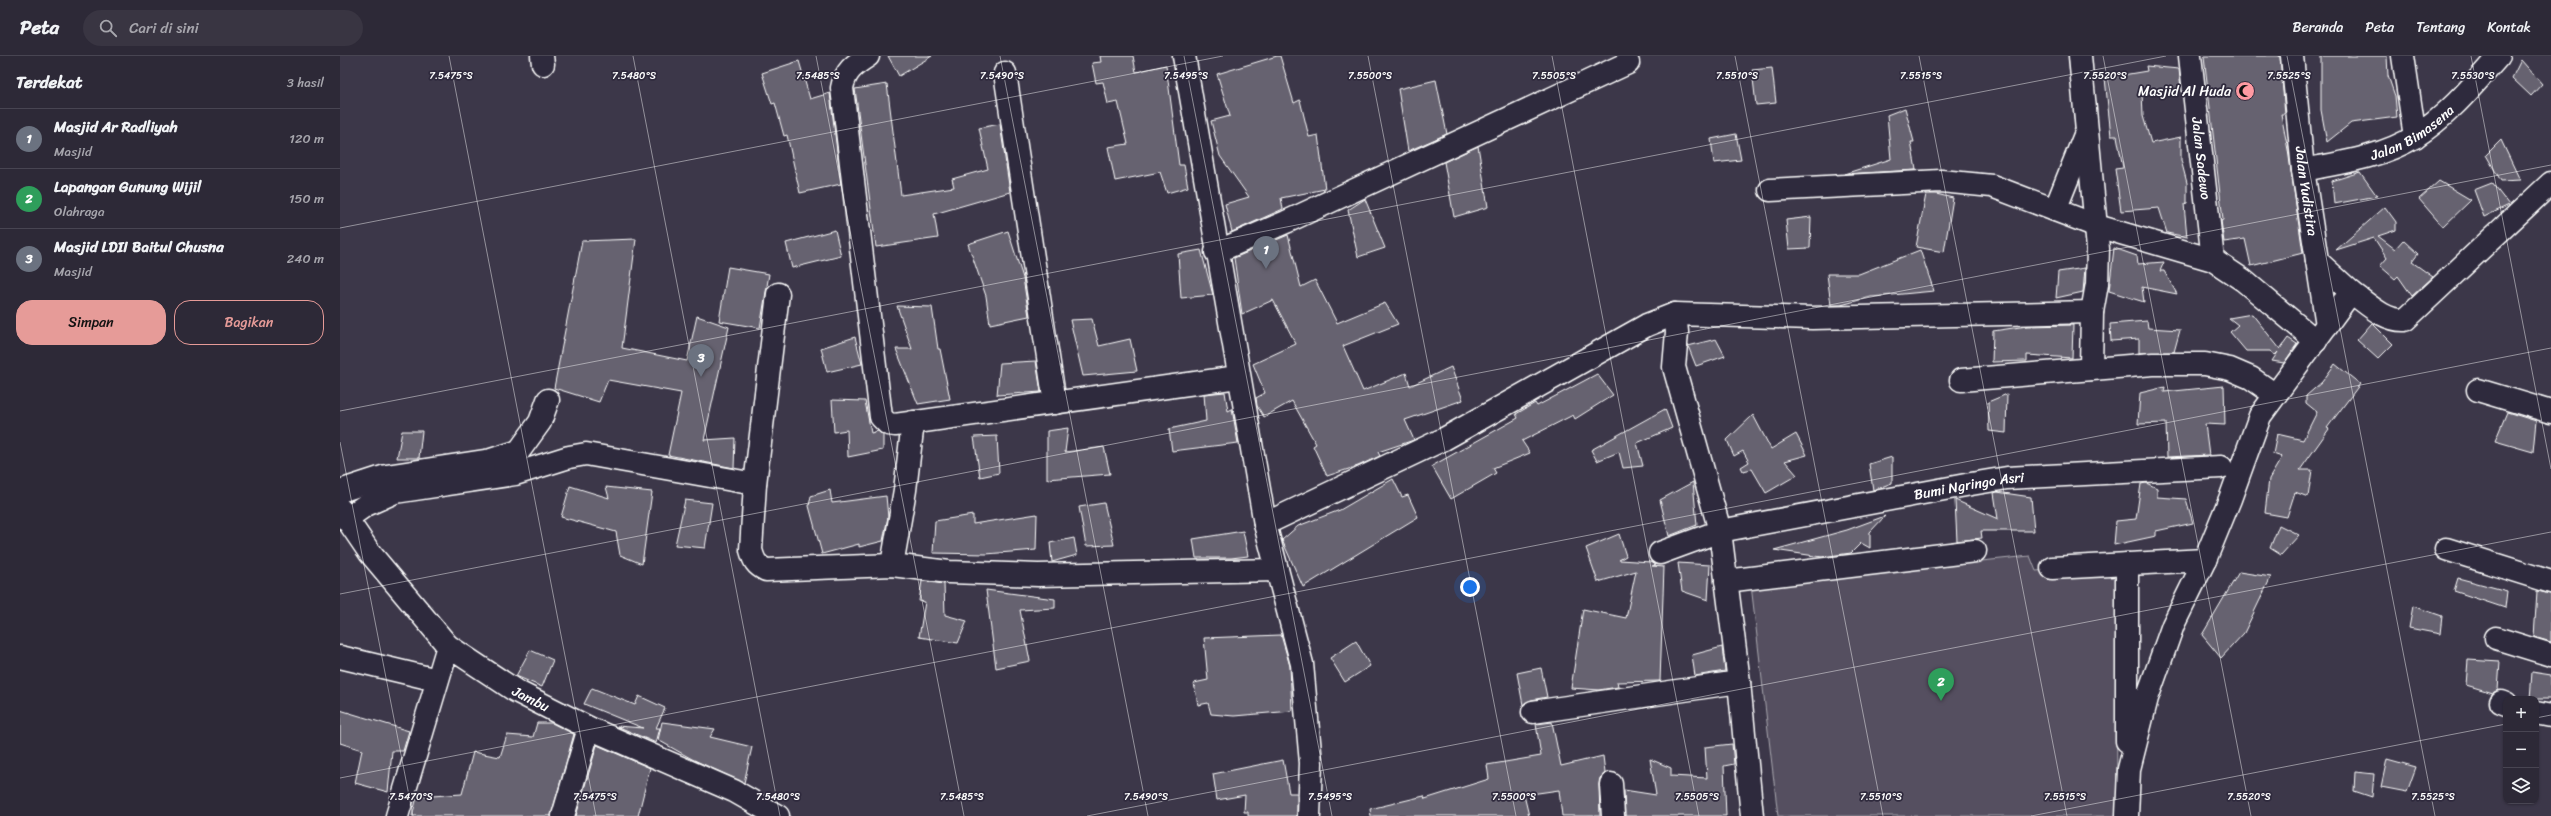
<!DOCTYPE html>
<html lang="id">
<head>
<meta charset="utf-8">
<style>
	:root { --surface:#2d2937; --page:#393542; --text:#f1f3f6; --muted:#a7a6ad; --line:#484552; --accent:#e69b98 }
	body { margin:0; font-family:Sriracha,sans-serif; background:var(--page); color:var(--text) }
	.controls { position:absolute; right:12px; bottom:12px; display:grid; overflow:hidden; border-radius:8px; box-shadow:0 1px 3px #0004 }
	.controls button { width:36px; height:36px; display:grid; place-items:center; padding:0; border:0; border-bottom:1px solid var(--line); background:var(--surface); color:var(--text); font:20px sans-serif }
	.you { position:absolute; left:1130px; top:531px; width:14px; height:14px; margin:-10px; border:3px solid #fff; border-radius:50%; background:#1a73e8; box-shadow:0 0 0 6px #1a73e833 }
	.badge { display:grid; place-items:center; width:26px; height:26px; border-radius:50%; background:var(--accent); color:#fff; font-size:13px; font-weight:700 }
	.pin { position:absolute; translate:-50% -33px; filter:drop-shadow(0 1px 2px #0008) }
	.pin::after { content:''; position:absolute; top:21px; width:14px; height:12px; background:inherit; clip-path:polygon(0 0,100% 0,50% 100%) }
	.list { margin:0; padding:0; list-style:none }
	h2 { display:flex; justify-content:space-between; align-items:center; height:52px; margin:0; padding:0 16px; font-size:17px }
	h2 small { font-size:13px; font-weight:400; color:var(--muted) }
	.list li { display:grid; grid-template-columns:26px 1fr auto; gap:12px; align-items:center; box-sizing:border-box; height:60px; padding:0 16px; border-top:1px solid var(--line) }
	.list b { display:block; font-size:15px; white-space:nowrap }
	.list p { margin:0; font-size:13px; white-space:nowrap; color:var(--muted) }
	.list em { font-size:13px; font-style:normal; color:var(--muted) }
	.actions { display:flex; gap:8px; padding:12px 16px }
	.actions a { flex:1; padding:9px 0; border:1px solid var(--accent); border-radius:16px; text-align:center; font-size:14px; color:var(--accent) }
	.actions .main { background:var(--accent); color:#111 }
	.icon { flex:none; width:22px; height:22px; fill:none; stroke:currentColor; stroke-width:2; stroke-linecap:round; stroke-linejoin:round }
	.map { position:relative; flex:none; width:2211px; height:760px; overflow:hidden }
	header { display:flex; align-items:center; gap:24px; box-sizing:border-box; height:56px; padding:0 20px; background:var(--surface); border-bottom:1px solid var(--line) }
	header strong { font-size:19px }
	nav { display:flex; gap:22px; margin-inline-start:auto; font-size:14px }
	.search { width:280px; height:36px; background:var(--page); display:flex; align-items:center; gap:10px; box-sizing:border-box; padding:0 14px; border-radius:22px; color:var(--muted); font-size:15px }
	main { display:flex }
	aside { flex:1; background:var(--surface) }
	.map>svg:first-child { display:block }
	.green { fill:#555060; stroke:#aaa8b0 }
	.building { fill:#666270; stroke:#fff }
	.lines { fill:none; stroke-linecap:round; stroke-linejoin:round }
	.minor-casing { stroke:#fff; stroke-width:25 }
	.minor { stroke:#2f2a3d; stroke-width:22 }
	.ticks { fill:none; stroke:#fff; stroke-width:1; stroke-opacity:0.45 }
	.labels { text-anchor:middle; stroke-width:3.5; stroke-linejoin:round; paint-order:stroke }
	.poi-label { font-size:14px; fill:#fff; stroke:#2f2a3d; text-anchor:end }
	.street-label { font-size:14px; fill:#fff; stroke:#2f2a3d }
	.ticks-label { font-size:10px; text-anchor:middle; fill:#fff; stroke:#2f2a3d; stroke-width:3.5; stroke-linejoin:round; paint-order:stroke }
</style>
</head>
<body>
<header>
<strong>Peta</strong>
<div class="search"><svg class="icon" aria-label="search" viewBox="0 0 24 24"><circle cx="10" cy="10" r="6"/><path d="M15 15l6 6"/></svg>Cari di sini</div>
<nav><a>Beranda</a><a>Peta</a><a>Tentang</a><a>Kontak</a></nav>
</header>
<main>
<aside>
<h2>Terdekat<small>3 hasil</small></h2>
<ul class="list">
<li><span class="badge" style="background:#6b7280">1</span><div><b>Masjid Ar Radliyah</b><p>Masjid</p></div><em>120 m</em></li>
<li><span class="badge" style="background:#2e9e5b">2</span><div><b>Lapangan Gunung Wijil</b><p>Olahraga</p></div><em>150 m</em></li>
<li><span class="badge" style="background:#6b7280">3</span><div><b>Masjid LDII Baitul Chusna</b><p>Masjid</p></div><em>240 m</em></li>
</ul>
<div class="actions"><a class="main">Simpan</a><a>Bagikan</a></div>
</aside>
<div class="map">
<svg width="2211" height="760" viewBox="0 0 2211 760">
	<rect width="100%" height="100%" fill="#3c3749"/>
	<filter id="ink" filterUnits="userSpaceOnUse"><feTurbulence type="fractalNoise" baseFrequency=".025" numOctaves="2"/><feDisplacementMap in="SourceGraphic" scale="8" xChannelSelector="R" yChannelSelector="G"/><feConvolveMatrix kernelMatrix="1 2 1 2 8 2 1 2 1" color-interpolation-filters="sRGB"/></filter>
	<g filter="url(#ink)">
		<!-- green -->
		<path class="green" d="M1690,500L1696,515L1776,509L1777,760H1438L1411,529Z"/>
		<!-- building -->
		<g class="building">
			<path d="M548,0H592L559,20Z"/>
			<path d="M760,0H793L796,16L826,9L839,109H844L848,131L827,137L820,116L775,125L768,91L788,88L778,46L768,48L763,26L756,27L752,7L761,6Z"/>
			<path d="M937,0H940L954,47L960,44L969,81L978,79L985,133L941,142L943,153L892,176L885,148L909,141L880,100L871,65L890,60L877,18Z"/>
			<path d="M1864,0H1940L1945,58H1941L1948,94L1963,197L1911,210L1905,183L1884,186L1881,165L1883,164Z"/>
			<path d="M1981,0H2047L2048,20L2055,40L2057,61L2011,67L1987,86L1981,54Z"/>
			<path d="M2181,4L2202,28L2191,40L2172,22Z"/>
			<path d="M459,5L470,43L490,37L501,128L460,137L447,79L444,80L435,47L432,48L422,17Z"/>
			<path d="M1806,10L1839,13L1841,32L1802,36L1803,60L1811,87L1841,81V104L1847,127V147L1844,148L1847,181L1827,177L1819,152L1781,155L1775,113L1783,112L1777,80H1771L1765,22L1807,15Z"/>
			<path d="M1432,12L1436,47L1416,49L1412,14Z"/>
			<path d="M1096,24L1107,78L1068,95L1058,33Z"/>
			<path d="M547,28L561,139L614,131L612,123L648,113L639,72L660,68L670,136L594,158L598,182L536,191L515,33Z"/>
			<path d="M1565,52L1574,86H1571L1576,114L1504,118L1551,103L1547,59Z"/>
			<path d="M1396,78L1401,104L1374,107L1371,83Z"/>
			<path d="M2161,84L2180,124L2161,125L2146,99Z"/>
			<path d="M1138,90L1148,151L1114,161L1104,106Z"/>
			<path d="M2020,116L2037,140L1994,148L1992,125Z"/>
			<path d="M2099,125L2131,144L2103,171L2079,143Z"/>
			<path d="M2152,127L2169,149L2144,161L2134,134Z"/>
			<path d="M1586,138H1596L1613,142L1604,196L1576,191Z"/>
			<path d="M1025,143L1045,192L1018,201L1008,154Z"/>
			<path d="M2045,151L2056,166V174L2038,180L2055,193L2063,184L2078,198L2072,206L2093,221L2072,240L2058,220L2055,223L2040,210L2047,202L2034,182L1996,194Z"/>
			<path d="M1471,161L1470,192L1449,193L1446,164Z"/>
			<path d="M495,174L501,200L452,212L446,187Z"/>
			<path d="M668,175L683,222L689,260L650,268L646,240L628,188Z"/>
			<path d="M948,179L961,231L975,224L997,267L1045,247L1058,268L1003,290L1023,335L1066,317L1070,330L1111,311L1123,344L1065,364L1074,384L1038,396L1040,400L1018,410L987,420L973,390L976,388L952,345L924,361L917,350L916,342L925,337L913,308L956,288L933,244L902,258L894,202Z"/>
			<path d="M296,183L282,292L347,305L357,260L389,271L364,384L395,382L394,412L328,399L341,337L268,324L259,346L214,332L242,185Z"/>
			<path d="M1774,192L1797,200L1798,208L1824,206L1820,215H1824L1837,238L1802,231L1804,246L1769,235Z"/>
			<path d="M861,194L873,239L841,242L838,198Z"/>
			<path d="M1580,194L1594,235L1531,241L1501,249H1491L1487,218H1519Z"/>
			<path d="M388,211L429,218L420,272L379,265Z"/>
			<path d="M1745,212L1743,236L1716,242L1718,216Z"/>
			<path d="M557,250L592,251L598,293H600L610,343L578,348L556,293H572Z"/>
			<path d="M1912,258L1940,293L1948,282L1957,288L1944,307L1932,305L1938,296L1935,299L1930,295H1906L1890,276L1898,269L1889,262Z"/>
			<path d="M752,263L759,290L790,283L797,315L743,320L730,264Z"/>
			<path d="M1807,265L1808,272L1840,274L1834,296L1799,297V283L1771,285L1770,268Z"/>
			<path d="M2032,267L2053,288L2038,303L2017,284Z"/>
			<path d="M1733,269L1732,302L1687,299V305L1652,306L1653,275L1687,270Z"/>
			<path d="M515,281L522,308L487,316L481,292Z"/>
			<path d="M1376,283L1385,300L1356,310L1348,290Z"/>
			<path d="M696,305L701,336L657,339L660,307Z"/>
			<path d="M1995,308L2020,328L1987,372L1989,373L1960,414H1972L1968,441L1955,436L1947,461L1925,457L1929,423L1942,401L1933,398L1937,378L1963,384L1977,356L1966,347V340L1982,326Z"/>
			<path d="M1257,318L1273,339L1235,363L1233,359L1182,385L1190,397L1153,412L1156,417L1111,443L1092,410L1178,362L1176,358L1195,347L1197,350Z"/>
			<path d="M1884,330L1885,369L1865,368L1869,399L1827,401L1826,367L1798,368L1800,337L1825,331L1824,336Z"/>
			<path d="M885,336L888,355L892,353L898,387L832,395L829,373L866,365L864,338Z"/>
			<path d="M1667,338L1666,377L1649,375L1648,346Z"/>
			<path d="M492,344L525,345L531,377L538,375L543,379V394L508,401L507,374L494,376Z"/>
			<path d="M1325,353L1332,372L1297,387L1303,410L1283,412L1279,396L1257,405L1251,394Z"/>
			<path d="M2167,356L2196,365L2193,396L2155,385Z"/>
			<path d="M1413,359L1431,393L1456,378L1467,399L1445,405L1457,419L1426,437L1412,413L1403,415L1401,411L1409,406L1403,395L1394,400L1387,384Z"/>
			<path d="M728,372L725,396L764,391L770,418L707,423V375Z"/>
			<path d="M62,375H82L79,402H57Z"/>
			<path d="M657,380L659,417L640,421L634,381Z"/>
			<path d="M1552,401V427L1533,434L1529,408Z"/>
			<path d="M1053,423L1062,441L1068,439L1078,461L963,531L942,484L958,470L1000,454Z"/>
			<path d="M1353,426L1357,469L1329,480L1320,444Z"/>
			<path d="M1806,427L1817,432V441L1846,443L1853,467L1816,475V480L1774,489L1776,465L1796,463L1801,428Z"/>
			<path d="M230,430L269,442L266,431L312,436L302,508L280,499L276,476L221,461Z"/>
			<path d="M490,434L492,447L546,440L548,461L543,485L519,491V488L482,498L469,450L471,440Z"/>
			<path d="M1657,436L1691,441L1694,475H1641L1642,482L1617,485L1615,444L1658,463L1654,437Z"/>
			<path d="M345,444L372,447L365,492L335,489Z"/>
			<path d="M764,447L774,489L746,490L739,451Z"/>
			<path d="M697,458L696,494L646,498L593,497L595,465L633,459V468Z"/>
			<path d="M1545,460L1530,476V492L1521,487L1511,497L1482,501L1434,494L1507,474Z"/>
			<path d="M1939,469L1959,479L1941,499L1930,492Z"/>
			<path d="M903,475L908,500L891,502H856L853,483Z"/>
			<path d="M1279,478L1286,500L1279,504L1311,506L1316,509L1312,510L1324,511L1320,625L1277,626L1278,631L1259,634L1231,632L1243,553L1286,562L1296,515L1258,526L1246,492Z"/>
			<path d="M734,482L737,499L712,506L710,487Z"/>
			<path d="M1338,507L1370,509L1368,544L1342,535Z"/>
			<path d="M1899,516L1931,521L1904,577L1881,602L1862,579Z"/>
			<path d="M2118,522L2167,535L2165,552L2114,535Z"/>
			<path d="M582,525L604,528L605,559L627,565L618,587L579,581L585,546L579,545Z"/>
			<path d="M646,534L715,543V552L680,554L690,605L656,612Z"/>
			<path d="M2197,535L2211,538V586L2194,581Z"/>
			<path d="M2073,550L2102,560L2100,578L2069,572Z"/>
			<path d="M941,579L950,610L952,655L894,660L871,658L868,647L858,649L854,627L868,624L864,582Z"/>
			<path d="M1016,585L1030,610L1005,626L990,602Z"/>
			<path d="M1382,591L1385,615L1355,620L1352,599Z"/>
			<path d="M190,594L213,604L202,631L176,620Z"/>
			<path d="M2128,604L2160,606L2158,634L2153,637L2126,629Z"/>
			<path d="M1201,612L1207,641L1191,644L1183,649L1177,617Z"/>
			<path d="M2192,616L2211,619V643H2190Z"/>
			<path d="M252,632L295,649L299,640L325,652L316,672H320L316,687L277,670L303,672L244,648Z"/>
			<path d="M0,654L69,675L63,695H52L48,736L15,727L22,694L0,687Z"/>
			<path d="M322,666L375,673L370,681L412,691L404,727L352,703L318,684Z"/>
			<path d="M1212,666L1221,710L1263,700L1265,717L1260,722L1259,729L1260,760H1222L1219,734L1184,739L1189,760H1031L1030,753L1084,740L1085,743L1149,723L1147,709L1201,700L1196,668Z"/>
			<path d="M197,667H212L234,678L211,760H72L77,741L122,738L133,696L160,701L167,679L193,681Z"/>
			<path d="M1392,688L1394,708L1384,710L1386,760H1285L1284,734L1316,739L1310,703L1331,712V720L1367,722L1365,691Z"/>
			<path d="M257,689L310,712L298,760H236Z"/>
			<path d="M2047,703L2076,711L2067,736L2041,731Z"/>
			<path d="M943,704L949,737H957V760H908V756H904L905,739L877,744L873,718Z"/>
			<path d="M2015,716L2034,718L2032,741L2014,735Z"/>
		</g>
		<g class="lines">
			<!-- minor casing -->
			<g class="minor-casing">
				<g id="minor">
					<path d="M202,0L203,8"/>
					<path d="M528,0C514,9 505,15 502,32L541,361L548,368L555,369L898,321"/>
					<path d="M844,0L925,468L962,608L971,707L969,760"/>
					<path id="s1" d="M1850,0L1873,204"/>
					<path id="s2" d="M1952,0L1963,114L1987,269"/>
					<path d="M2063,0L2075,81"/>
					<path d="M665,17L715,347"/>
					<path id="s3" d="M1963,114C2000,107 2043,101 2076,80C2109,59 2133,29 2159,0"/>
					<path d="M1430,134L1601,125L1652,130L1757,170L1873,204L1903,224L1976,285"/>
					<path d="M1715,154L1745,79"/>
					<path d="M876,196L946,166L1288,7"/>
					<path d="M1977,205L2011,236"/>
					<path d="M438,238L415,428L411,494C414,505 416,509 426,514L552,509L609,516L698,519L937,514"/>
					<path d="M1335,258L1337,276L1334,311L1380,475L1399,626L1412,760"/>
					<path d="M1751,313L1752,256"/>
					<path d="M1621,324L1813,308H1865L1890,313L1911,322L1934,338"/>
					<path d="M2138,334L2211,356"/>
					<path d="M0,435L46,420L151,404L179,395L200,366L208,344"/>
					<path id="s4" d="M0,453L30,497L108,590L176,635L249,672L394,735L438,760"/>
					<path d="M6,463L26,449L55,436L175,418L229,401L246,398L415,428"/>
					<path d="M925,468L1104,383L1307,269L1335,258L1472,262L1752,256L1757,228L1758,193L1740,0"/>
					<path d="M2106,493L2211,526"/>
					<path id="s5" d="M1320,497L1380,475L1631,428L1667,422L1881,411"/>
					<path d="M1787,508V685"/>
					<path d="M552,509L565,434L573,366"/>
					<path d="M1712,512L1865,504"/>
					<path d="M1386,525L1635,495"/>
					<path d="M2156,582L2211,599"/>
					<path d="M0,601L97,624"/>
					<path d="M2161,646L2166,648"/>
					<path d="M1193,656L1399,626"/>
					<path d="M2196,657L2211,660"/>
					<path d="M1271,728L1273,760"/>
					<path d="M57,760L108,590"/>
					<path d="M223,760L249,672"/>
					<path d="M1787,760L1789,713L1807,642L1833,569L1865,504L1890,443L1920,360L2011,236C2028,248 2044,265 2065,264L2211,127"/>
				</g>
			</g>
			<!-- minor -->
			<use href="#minor" class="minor"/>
		</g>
	</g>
	<!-- ticks -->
	<path class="ticks" d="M109,0L256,760M293,0L440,760M476,0L624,760M660,0L808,760M844,0L992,760M1028,0L1176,760M1212,0L1359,760M1395,0L1543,760M1579,0L1727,760M1763,0L1911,760M1947,0L2095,760M2131,0L2211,413M0,172L883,0M0,355L1826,0M0,386L73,760M0,538L2211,109M2196,662L2211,659M0,722L2211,292M747,760L2211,476M1691,760L2166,668"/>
	<!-- icons -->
	<defs>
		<g id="mosque-disc" transform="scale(1)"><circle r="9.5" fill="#ff9aa2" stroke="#2f2a3d"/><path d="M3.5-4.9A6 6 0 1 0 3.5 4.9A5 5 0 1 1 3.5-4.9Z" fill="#111"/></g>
	</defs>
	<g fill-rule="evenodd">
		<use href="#mosque-disc" x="1905" y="35"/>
	</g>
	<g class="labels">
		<!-- poi labels -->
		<g class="poi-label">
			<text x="1891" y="40">Masjid Al Huda</text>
		</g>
		<!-- street labels -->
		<g class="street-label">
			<text dy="5" stroke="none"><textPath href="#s3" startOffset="117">Jalan Bimasena</textPath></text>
			<text dy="5" stroke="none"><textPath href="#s1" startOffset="103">Jalan Sadewo</textPath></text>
			<text dy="5" stroke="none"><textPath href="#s2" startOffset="136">Jalan Yudistira</textPath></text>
			<text dy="5" stroke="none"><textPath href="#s5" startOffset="317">Bumi Ngringo Asri</textPath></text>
			<text dy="5" stroke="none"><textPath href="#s4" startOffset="273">Jambu</textPath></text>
		</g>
	</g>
	<g class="ticks-label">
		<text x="111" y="23">7.5475°S</text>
		<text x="294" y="23">7.5480°S</text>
		<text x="478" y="23">7.5485°S</text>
		<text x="662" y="23">7.5490°S</text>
		<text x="846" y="23">7.5495°S</text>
		<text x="1030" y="23">7.5500°S</text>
		<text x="1214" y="23">7.5505°S</text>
		<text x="1397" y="23">7.5510°S</text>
		<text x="1581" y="23">7.5515°S</text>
		<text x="1765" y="23">7.5520°S</text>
		<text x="1949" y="23">7.5525°S</text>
		<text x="2133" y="23">7.5530°S</text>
		<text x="71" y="744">7.5470°S</text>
		<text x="255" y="744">7.5475°S</text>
		<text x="438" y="744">7.5480°S</text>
		<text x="622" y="744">7.5485°S</text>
		<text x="806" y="744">7.5490°S</text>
		<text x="990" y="744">7.5495°S</text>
		<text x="1174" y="744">7.5500°S</text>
		<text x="1357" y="744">7.5505°S</text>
		<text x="1541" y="744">7.5510°S</text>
		<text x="1725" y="744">7.5515°S</text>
		<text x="1909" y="744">7.5520°S</text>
		<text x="2093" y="744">7.5525°S</text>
	</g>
</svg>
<div class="controls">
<button>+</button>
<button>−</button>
<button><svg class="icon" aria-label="layers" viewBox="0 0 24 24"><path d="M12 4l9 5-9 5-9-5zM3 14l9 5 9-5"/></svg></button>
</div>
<div class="you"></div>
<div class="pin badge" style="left:926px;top:213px;background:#6b7280">1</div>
<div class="pin badge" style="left:1601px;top:645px;background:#2e9e5b">2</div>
<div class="pin badge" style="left:361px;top:321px;background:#6b7280">3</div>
</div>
</main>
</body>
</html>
